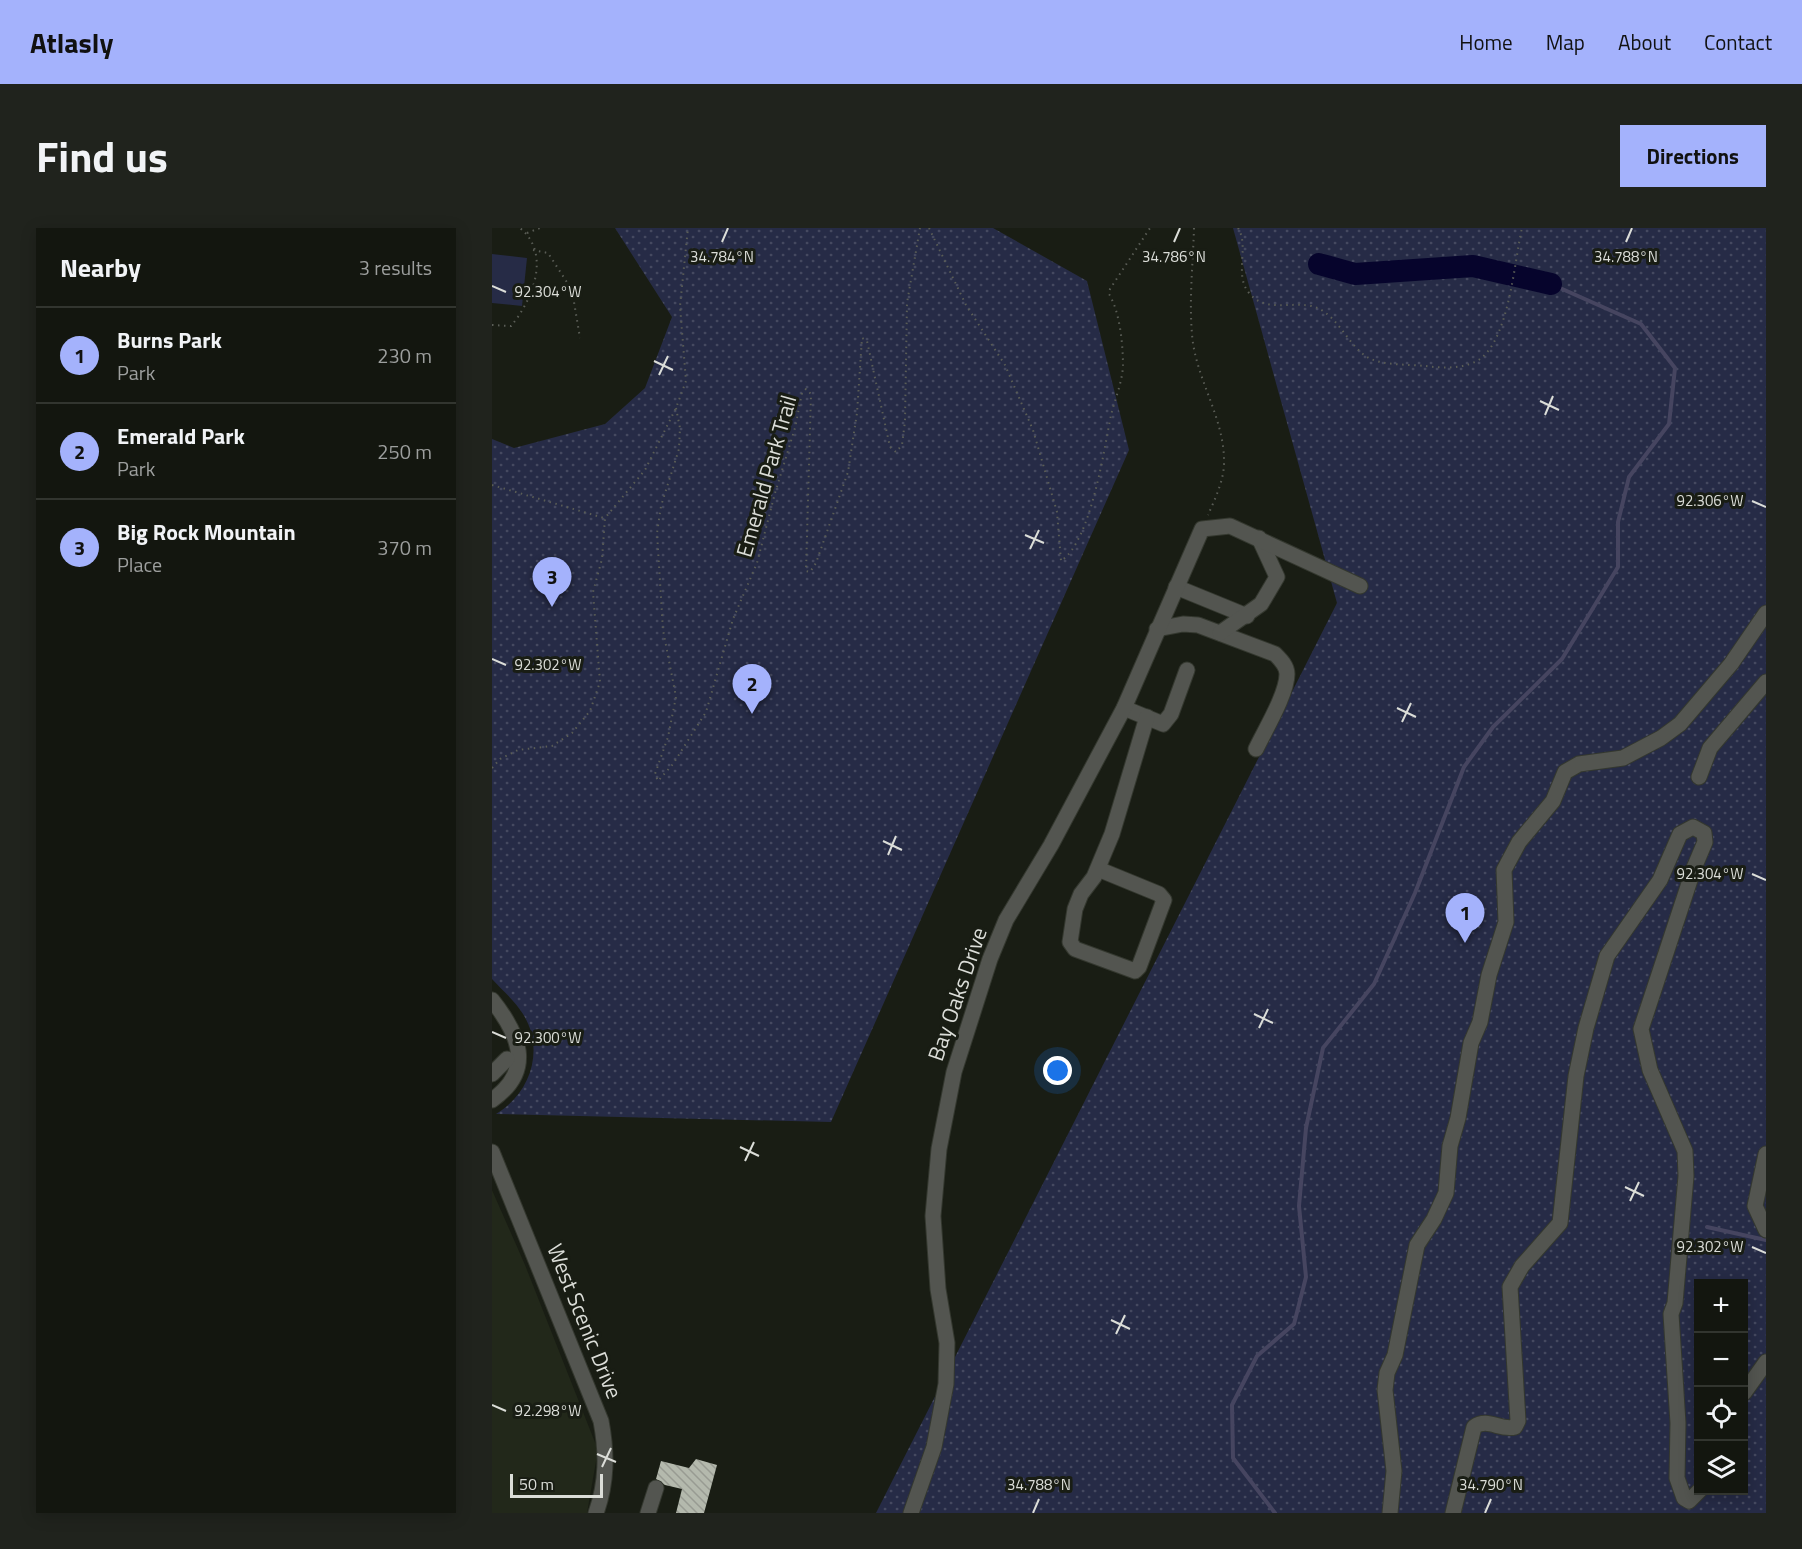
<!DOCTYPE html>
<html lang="en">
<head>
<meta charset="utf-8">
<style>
	:root { --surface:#13160f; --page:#20231d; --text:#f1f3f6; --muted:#9d9f9e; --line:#32352f; --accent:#a4b2fc }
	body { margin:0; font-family:"Titillium Web",sans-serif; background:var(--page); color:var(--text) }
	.controls { position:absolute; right:18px; bottom:18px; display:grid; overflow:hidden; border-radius:0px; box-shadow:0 3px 15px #0003 }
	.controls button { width:54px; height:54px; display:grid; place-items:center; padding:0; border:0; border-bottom:2px solid var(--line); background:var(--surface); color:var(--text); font:30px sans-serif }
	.scale { position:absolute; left:18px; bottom:15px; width:93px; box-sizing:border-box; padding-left:6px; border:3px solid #dbddd8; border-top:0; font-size:16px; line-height:21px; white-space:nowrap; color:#dbddd8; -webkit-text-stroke:4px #191d14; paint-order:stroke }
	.you { position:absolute; left:566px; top:843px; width:21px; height:21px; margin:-15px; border:4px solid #fff; border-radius:50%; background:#1a73e8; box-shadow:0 0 0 9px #1a73e833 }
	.badge { display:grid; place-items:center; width:39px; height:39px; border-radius:50%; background:var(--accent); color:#111; font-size:20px; font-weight:700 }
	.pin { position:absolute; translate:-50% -50px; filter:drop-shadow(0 2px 3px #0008) }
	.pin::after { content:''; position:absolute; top:32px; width:21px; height:18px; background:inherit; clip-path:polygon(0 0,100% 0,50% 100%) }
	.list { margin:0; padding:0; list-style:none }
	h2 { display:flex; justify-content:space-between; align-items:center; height:78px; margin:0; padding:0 24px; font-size:26px }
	h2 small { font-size:20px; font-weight:400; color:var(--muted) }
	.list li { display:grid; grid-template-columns:39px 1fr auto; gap:18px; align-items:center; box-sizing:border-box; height:96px; padding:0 24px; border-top:2px solid var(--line) }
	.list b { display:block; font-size:22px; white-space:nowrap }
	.list p { margin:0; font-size:20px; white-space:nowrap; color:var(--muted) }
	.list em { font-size:20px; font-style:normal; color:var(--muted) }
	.icon { flex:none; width:33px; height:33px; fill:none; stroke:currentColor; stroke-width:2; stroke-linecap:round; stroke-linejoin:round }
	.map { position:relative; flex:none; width:1274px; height:1285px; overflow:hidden; border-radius:0px }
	header { display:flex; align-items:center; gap:36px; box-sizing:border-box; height:84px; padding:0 30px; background:var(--accent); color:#111 }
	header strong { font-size:28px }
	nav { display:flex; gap:33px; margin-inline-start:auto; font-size:21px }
	.intro { display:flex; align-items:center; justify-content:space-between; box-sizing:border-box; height:144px; padding:0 36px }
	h1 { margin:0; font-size:42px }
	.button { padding:15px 27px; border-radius:0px; background:var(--accent); color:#111; font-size:21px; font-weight:700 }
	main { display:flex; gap:36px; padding:0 36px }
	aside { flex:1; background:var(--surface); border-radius:0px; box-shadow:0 3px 15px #0003 }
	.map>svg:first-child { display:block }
	.built { fill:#22281a }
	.green { fill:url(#green-dots); fill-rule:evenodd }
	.pitch { fill:#262b46 }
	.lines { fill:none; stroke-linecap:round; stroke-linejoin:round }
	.stream { stroke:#464560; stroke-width:4 }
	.river { stroke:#06042c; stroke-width:22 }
	.building { fill:url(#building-back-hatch) }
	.minor-casing { stroke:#34382f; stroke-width:17 }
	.path { stroke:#5a5d56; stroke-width:2; stroke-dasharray:1.5 4.5; stroke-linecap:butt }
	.minor { stroke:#535550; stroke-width:15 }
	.ticks { fill:none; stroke:#dbddd8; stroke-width:2 }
	.labels { text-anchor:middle; stroke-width:6; stroke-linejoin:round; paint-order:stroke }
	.street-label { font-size:22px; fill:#dbddd8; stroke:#191d14 }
	.ticks-label { font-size:15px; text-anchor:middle; fill:#dbddd8; stroke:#191d14; stroke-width:6; stroke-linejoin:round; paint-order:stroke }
</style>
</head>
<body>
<header>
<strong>Atlasly</strong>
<nav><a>Home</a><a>Map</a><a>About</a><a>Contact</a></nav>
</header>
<div class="intro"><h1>Find us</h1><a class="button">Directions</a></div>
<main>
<aside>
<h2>Nearby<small>3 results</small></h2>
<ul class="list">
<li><span class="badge">1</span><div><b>Burns Park</b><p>Park</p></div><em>230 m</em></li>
<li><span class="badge">2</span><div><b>Emerald Park</b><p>Park</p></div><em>250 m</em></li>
<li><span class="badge">3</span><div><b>Big Rock Mountain</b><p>Place</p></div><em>370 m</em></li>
</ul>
</aside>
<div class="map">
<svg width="1274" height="1285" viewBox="0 0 1274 1285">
	<defs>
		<pattern id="green-dots" width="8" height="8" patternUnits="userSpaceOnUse" patternTransform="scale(1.5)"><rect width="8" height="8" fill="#262b46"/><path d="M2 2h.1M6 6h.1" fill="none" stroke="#454960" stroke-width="1.8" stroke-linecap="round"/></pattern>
		<pattern id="building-back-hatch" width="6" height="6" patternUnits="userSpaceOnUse" patternTransform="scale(1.5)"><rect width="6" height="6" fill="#b4b9ad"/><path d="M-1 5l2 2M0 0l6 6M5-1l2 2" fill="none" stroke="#989b92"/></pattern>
	</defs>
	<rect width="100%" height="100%" fill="#191d14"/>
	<!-- built -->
	<path class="built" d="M0,962L33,1037L106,1222L95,1285H0Z"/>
	<!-- green -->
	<g class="green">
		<path d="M123,0H501L595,53L637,222L339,894L4,886C39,865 53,821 31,786C23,773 10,762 0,751V211L22,220L113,196L153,160L180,89Z"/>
		<path d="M741,0H1274V1285H384L845,375ZM1206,1056H1252V1262H1206Z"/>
	</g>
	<!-- pitch -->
	<path class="pitch" d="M0,26L35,30L30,78L0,75Z"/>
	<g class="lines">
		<!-- stream -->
		<g class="stream">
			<path d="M1215,999L1274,1012"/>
			<path d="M783,1285L741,1230L740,1177L765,1128L802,1096L814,1049L807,978L814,900L831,820L882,756L923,665L972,539L1001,499L1070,431L1126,339V294L1137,249L1177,196L1183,140L1149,96L1059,56"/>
		</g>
		<!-- river -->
		<path class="river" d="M827,36L863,46L981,38L1059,56"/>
	</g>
	<!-- building -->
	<path class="building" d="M204,1231L225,1237L212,1285H184L190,1261L173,1257L164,1251L169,1233L197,1240Z"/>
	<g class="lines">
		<!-- minor casing -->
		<g class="minor-casing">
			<g id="minor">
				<path d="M684,359L755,388"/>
				<path d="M665,401L691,396L706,397L783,426C789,432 795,438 795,446C795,466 773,502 764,521"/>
				<path d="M728,405L769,376L785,349L767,310"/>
				<path d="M632,480L671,496L679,486L695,442"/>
				<path d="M1207,549L1218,520L1274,454"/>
				<path d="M606,641L667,666L672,672L647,739L643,743L583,721L578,714L583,681L589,666L602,649L620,606L655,489"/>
				<path d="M0,772C27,806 43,842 0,872"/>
				<path d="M0,846L15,831"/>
				<path d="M0,924L109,1193C115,1225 115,1254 104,1285"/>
				<path d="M1274,926L1263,978L1274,1002"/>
				<path d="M1252,1165L1274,1134"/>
				<path d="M156,1285L164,1260"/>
				<path d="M419,1285L442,1219L454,1156L455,1115L446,1061L441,988L447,921L462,844L498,731L514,692L559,617L632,480L710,301L738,298L868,358"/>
				<path d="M898,1285L902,1243L893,1162L895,1145L903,1127L925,1017L942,991L954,965L958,918L966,890L979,815L988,794L997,747L1014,694L1012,642L1027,614L1061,573L1073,544L1087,536L1131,530L1169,510L1188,496L1239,436L1274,385"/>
				<path d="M961,1285L982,1199C996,1189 1008,1203 1023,1199L1026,1193L1018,1059L1030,1038L1068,995L1084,848L1094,800L1115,728L1168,652L1188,606L1201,599L1212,605L1213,614L1202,640L1149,801L1158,842L1193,923L1194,948L1183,1075L1179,1086L1186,1195L1185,1250L1192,1270L1197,1273L1208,1262"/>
			</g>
		</g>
		<!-- path -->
		<g class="path">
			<path d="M437,0L474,77L513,137L541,202L565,284L569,333C599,313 612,222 619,187C623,171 630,155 631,138C631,117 628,84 617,66L618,61L658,0"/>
			<path d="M702,0C701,35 697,71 700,106C703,150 733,190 732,235C732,252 723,271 716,287"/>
			<path d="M746,0C758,19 741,48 758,66C777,88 810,68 831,83C849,95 857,117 875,129C891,138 915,136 933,138C950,140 967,141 983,134C1017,118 1022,34 1030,0"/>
			<path d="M35,5L48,0"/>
			<path d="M41,22L56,25L80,62L88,110"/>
			<path d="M0,97L19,98C40,73 60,26 28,0"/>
			<path d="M184,180L188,200L187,221L169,278L165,305L171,402L184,469L176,509L163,546L166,553L181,536L214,484L241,391L265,335L283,265L303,200L310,165L314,161L319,166L314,343L318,344L324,335L356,244L365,185L370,110L375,113L398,219L404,224L410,217L413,193L415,75L428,0"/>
			<path d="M0,257L112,290"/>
			<path d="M0,540L8,531L26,522L60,518L80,505L98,483L108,454L101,364L110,331L113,290L153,242L184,180L194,153L188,78L196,0"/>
		</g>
		<!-- minor -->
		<use href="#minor" class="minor"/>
	</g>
	<!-- ticks -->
	<path class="ticks" d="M230,14L236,0M682,14L688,0M1134,14L1140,0M0,58L14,64M162,133L181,142M167,147L176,128M1048,173L1067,182M1053,187L1061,168M1260,273L1274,279M533,307L552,315M538,321L547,302M0,431L14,437M905,480L924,489M910,494L919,475M391,613L410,622M396,627L404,608M1260,646L1274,652M762,786L781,795M767,800L776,781M0,804L14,810M248,919L267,928M253,933L262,914M1133,959L1152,968M1138,973L1147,954M1260,1019L1274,1025M619,1092L638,1101M624,1106L633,1087M0,1177L14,1183M105,1226L124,1234M110,1239L119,1220M541,1285L547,1271M993,1285L999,1271"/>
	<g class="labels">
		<!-- street labels -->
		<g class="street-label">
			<text transform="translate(274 248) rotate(-74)" y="8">Emerald Park Trail</text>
			<text transform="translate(465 766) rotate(-71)" y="8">Bay Oaks Drive</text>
			<text transform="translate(93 1093) rotate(68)" y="8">West Scenic Drive</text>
		</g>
	</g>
	<g class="ticks-label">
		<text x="230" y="34">34.784°N</text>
		<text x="682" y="34">34.786°N</text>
		<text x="1134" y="34">34.788°N</text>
		<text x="56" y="69">92.304°W</text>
		<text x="1218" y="278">92.306°W</text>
		<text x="56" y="442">92.302°W</text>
		<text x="1218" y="651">92.304°W</text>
		<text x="56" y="815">92.300°W</text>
		<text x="1218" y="1024">92.302°W</text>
		<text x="56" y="1188">92.298°W</text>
		<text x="547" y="1262">34.788°N</text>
		<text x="999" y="1262">34.790°N</text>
	</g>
</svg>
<div class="controls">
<button>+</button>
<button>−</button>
<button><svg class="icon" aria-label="locate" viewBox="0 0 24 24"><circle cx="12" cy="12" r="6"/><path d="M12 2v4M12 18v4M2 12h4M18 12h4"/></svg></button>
<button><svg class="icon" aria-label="layers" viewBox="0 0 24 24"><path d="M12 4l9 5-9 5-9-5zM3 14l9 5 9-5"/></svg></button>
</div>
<div class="scale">50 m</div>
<div class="you"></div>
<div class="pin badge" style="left:973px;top:715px">1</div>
<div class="pin badge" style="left:260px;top:486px">2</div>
<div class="pin badge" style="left:60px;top:379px">3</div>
</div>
</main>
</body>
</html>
